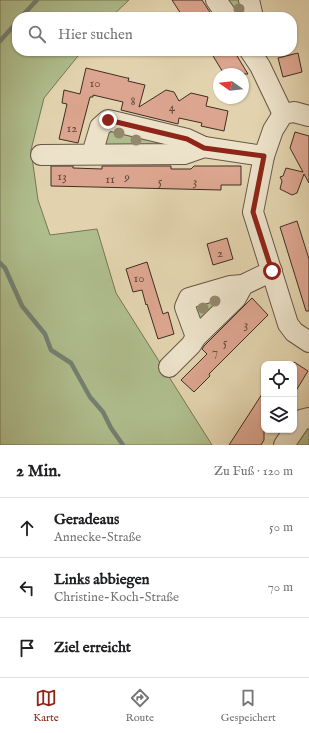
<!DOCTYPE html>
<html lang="de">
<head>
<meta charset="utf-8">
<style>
	:root { --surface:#fff; --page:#f6f6f6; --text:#202124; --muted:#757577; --line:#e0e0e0; --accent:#8f2418 }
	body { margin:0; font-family:"IM FELL English",serif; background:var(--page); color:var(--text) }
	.controls { position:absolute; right:12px; bottom:12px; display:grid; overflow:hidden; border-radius:8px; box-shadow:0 1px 3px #0004 }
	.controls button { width:36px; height:36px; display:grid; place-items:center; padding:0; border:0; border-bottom:1px solid var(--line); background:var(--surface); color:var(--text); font:20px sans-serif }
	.compass { position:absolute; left:213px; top:68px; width:36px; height:36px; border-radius:50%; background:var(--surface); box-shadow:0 1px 3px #0004; rotate:285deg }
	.stop { position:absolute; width:12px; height:12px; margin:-9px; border:3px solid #8f2418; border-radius:50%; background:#fff }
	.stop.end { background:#8f2418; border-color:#fff; box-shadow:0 1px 4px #0008 }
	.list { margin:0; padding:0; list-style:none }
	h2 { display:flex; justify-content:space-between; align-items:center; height:52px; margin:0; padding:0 16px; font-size:17px }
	h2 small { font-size:13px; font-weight:400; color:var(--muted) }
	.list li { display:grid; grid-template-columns:26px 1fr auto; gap:12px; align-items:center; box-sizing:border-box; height:60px; padding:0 16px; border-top:1px solid var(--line) }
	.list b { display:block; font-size:15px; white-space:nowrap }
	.list p { margin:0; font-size:13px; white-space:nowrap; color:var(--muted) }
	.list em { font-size:13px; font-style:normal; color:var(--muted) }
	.icon { flex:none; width:22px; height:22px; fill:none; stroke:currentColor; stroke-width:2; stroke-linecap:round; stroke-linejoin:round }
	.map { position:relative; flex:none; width:309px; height:445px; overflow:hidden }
	.search { position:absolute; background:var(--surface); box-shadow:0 1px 3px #0004; left:12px; right:12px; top:12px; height:44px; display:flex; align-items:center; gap:10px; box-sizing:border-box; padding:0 14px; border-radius:16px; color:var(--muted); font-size:15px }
	.sheet { height:232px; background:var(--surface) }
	nav { display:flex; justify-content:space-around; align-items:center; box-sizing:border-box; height:56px; border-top:1px solid var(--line); background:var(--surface); font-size:11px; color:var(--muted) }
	nav a { display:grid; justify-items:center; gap:2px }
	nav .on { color:var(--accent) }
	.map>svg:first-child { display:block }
	.green { fill:#afbd8d; stroke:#777658 }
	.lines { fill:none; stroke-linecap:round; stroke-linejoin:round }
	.stream { stroke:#738172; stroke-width:4.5 }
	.building { fill:#dca58f; stroke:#3f2e23 }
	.minor-casing { stroke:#685746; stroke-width:22 }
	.minor { stroke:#ece2ca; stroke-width:20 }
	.tree { fill:#94886d }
	.route { stroke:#8f2418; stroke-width:5 }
	.labels { text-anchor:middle; stroke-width:4; stroke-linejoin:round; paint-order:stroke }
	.number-label { font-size:13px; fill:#664c3e }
</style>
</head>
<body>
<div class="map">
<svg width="309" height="445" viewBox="0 0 309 445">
	<rect width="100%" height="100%" fill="#e2d3ae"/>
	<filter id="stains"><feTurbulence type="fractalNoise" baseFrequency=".005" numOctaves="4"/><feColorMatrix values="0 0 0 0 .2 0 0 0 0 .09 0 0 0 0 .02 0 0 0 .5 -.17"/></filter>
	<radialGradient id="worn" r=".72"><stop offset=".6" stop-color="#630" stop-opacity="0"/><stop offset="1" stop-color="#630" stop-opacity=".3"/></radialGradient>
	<!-- green -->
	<g class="green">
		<path d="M0,0H129L111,17H17V51H82L44,98L31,150L38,200L50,235L97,229L116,293L212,445H0Z"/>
		<path d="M223,0H244L248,17H233Z"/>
		<path d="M106,129L181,143L115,147L105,144Z"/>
		<path d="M229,298L199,320L193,304Z"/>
		<path d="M309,426V445H292Z"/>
	</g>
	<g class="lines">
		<!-- stream -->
		<g class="stream">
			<path d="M21,17L37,0"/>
			<path d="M0,41L17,22"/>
			<path d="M0,263L5,268L22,306L45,334L51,350L71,363L90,397L103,412L111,428L123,445"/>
		</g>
	</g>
	<!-- building -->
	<g class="building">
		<path d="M172,0H202L213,17H183Z"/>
		<path d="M210,51H234L248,74H224Z"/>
		<path d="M298,53L302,72L283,77L278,58Z"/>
		<path d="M86,68L127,78H129L128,81L145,85L139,107L166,90L174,92L179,101L191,93L208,97L206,106L228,111L224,131L201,126L202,123L179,118L178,124L121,110L123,102L93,95V97H90L78,143L59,139L67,104L62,103L64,90L80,94Z"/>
		<path d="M295,132L309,136V183L304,174L297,193L292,195L280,189L282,181L280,177L283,176L286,168L303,172L290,148Z"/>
		<path d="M51,166H73V168L102,169V166H171V169H191L194,166H241V185H221V190L51,186Z"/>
		<path d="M297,221L309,259V311H306L280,227Z"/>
		<path d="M227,238L233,259L213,265L207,244Z"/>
		<path d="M147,262L163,314L168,312L174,334L158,339L147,304L146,305L142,290L133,292L126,269Z"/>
		<path d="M252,298L268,315L209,374L210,376L194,392L181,380L207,354L202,349L204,346Z"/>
		<path d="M294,362L308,371L294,394Z"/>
		<path d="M264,391V440L261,445H229Z"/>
	</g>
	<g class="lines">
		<!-- minor casing -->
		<g class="minor-casing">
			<g id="minor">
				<path d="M216,0L228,17"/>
				<path d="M249,0L253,17"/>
				<path d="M250,51L260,66L283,114"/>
				<path d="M309,116L294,112L283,114L273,130L264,156L253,212L288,324L294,332L309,342"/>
				<path d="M92,154L100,127L108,120L187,139L204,147"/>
				<path d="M41,155L184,154L204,147L264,156"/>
				<path d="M196,337L185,307L189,298L230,286L243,285"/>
				<path d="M169,367L191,345L196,337L236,298L243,285L272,271"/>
				<path d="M284,445L301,420L309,418"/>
			</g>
		</g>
		<!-- minor -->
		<use href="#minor" class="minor"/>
	</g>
	<!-- trees -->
	<g class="tree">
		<circle cx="239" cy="9" r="5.5"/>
		<circle cx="119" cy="133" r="5.5"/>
		<circle cx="136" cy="140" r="5.5"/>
		<circle cx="215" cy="301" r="5.5"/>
		<circle cx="203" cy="308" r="5.5"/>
	</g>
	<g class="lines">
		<!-- route -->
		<path class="route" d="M108,120L187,139L204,148L264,156L253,212L272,271"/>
	</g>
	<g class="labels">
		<!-- number labels -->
		<g class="number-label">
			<text x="95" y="87">10</text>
			<text x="133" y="105">8</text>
			<text x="172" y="111">4</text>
			<text x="72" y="132">12</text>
			<text x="62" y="180">13</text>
			<text x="127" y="181">9</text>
			<text x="110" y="183">11</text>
			<text x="160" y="185">5</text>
			<text x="195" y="185">3</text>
			<text x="220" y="257">2</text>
			<text x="139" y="282">10</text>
			<text x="246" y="328">3</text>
			<text x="225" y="346">5</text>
			<text x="215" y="356">7</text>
		</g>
	</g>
	<rect width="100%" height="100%" filter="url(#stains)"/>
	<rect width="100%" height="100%" fill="url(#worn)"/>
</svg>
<div class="controls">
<button><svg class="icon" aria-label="locate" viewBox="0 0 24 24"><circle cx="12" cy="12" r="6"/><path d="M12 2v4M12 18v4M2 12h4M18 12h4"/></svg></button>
<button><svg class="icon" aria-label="layers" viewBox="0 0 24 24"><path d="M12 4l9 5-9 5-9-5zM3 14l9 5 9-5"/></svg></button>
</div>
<svg class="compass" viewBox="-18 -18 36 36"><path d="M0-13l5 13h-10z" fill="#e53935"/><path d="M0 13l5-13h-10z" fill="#757577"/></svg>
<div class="stop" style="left:272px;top:271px"></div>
<div class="stop end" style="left:108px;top:120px"></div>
<div class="search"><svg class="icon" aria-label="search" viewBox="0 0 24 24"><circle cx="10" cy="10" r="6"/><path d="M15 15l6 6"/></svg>Hier suchen</div>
</div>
<section class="sheet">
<h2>2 Min.<small>Zu Fuß · 120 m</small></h2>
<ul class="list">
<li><svg class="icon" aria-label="ahead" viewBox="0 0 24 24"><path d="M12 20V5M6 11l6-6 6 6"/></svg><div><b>Geradeaus</b><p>Annecke-Straße</p></div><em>50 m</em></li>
<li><svg class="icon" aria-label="left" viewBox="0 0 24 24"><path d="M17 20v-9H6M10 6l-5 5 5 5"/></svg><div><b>Links abbiegen</b><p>Christine-Koch-Straße</p></div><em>70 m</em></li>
<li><svg class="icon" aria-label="arrive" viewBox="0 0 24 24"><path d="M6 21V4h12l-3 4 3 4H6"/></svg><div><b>Ziel erreicht</b></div></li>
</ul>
</section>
<nav>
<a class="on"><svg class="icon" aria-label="map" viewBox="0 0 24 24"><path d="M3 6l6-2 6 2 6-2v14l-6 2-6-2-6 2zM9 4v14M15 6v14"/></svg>Karte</a>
<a><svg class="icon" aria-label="directions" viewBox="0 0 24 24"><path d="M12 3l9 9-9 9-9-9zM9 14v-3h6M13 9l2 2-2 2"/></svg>Route</a>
<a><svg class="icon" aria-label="saved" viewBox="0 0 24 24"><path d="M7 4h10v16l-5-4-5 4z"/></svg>Gespeichert</a>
</nav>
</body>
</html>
